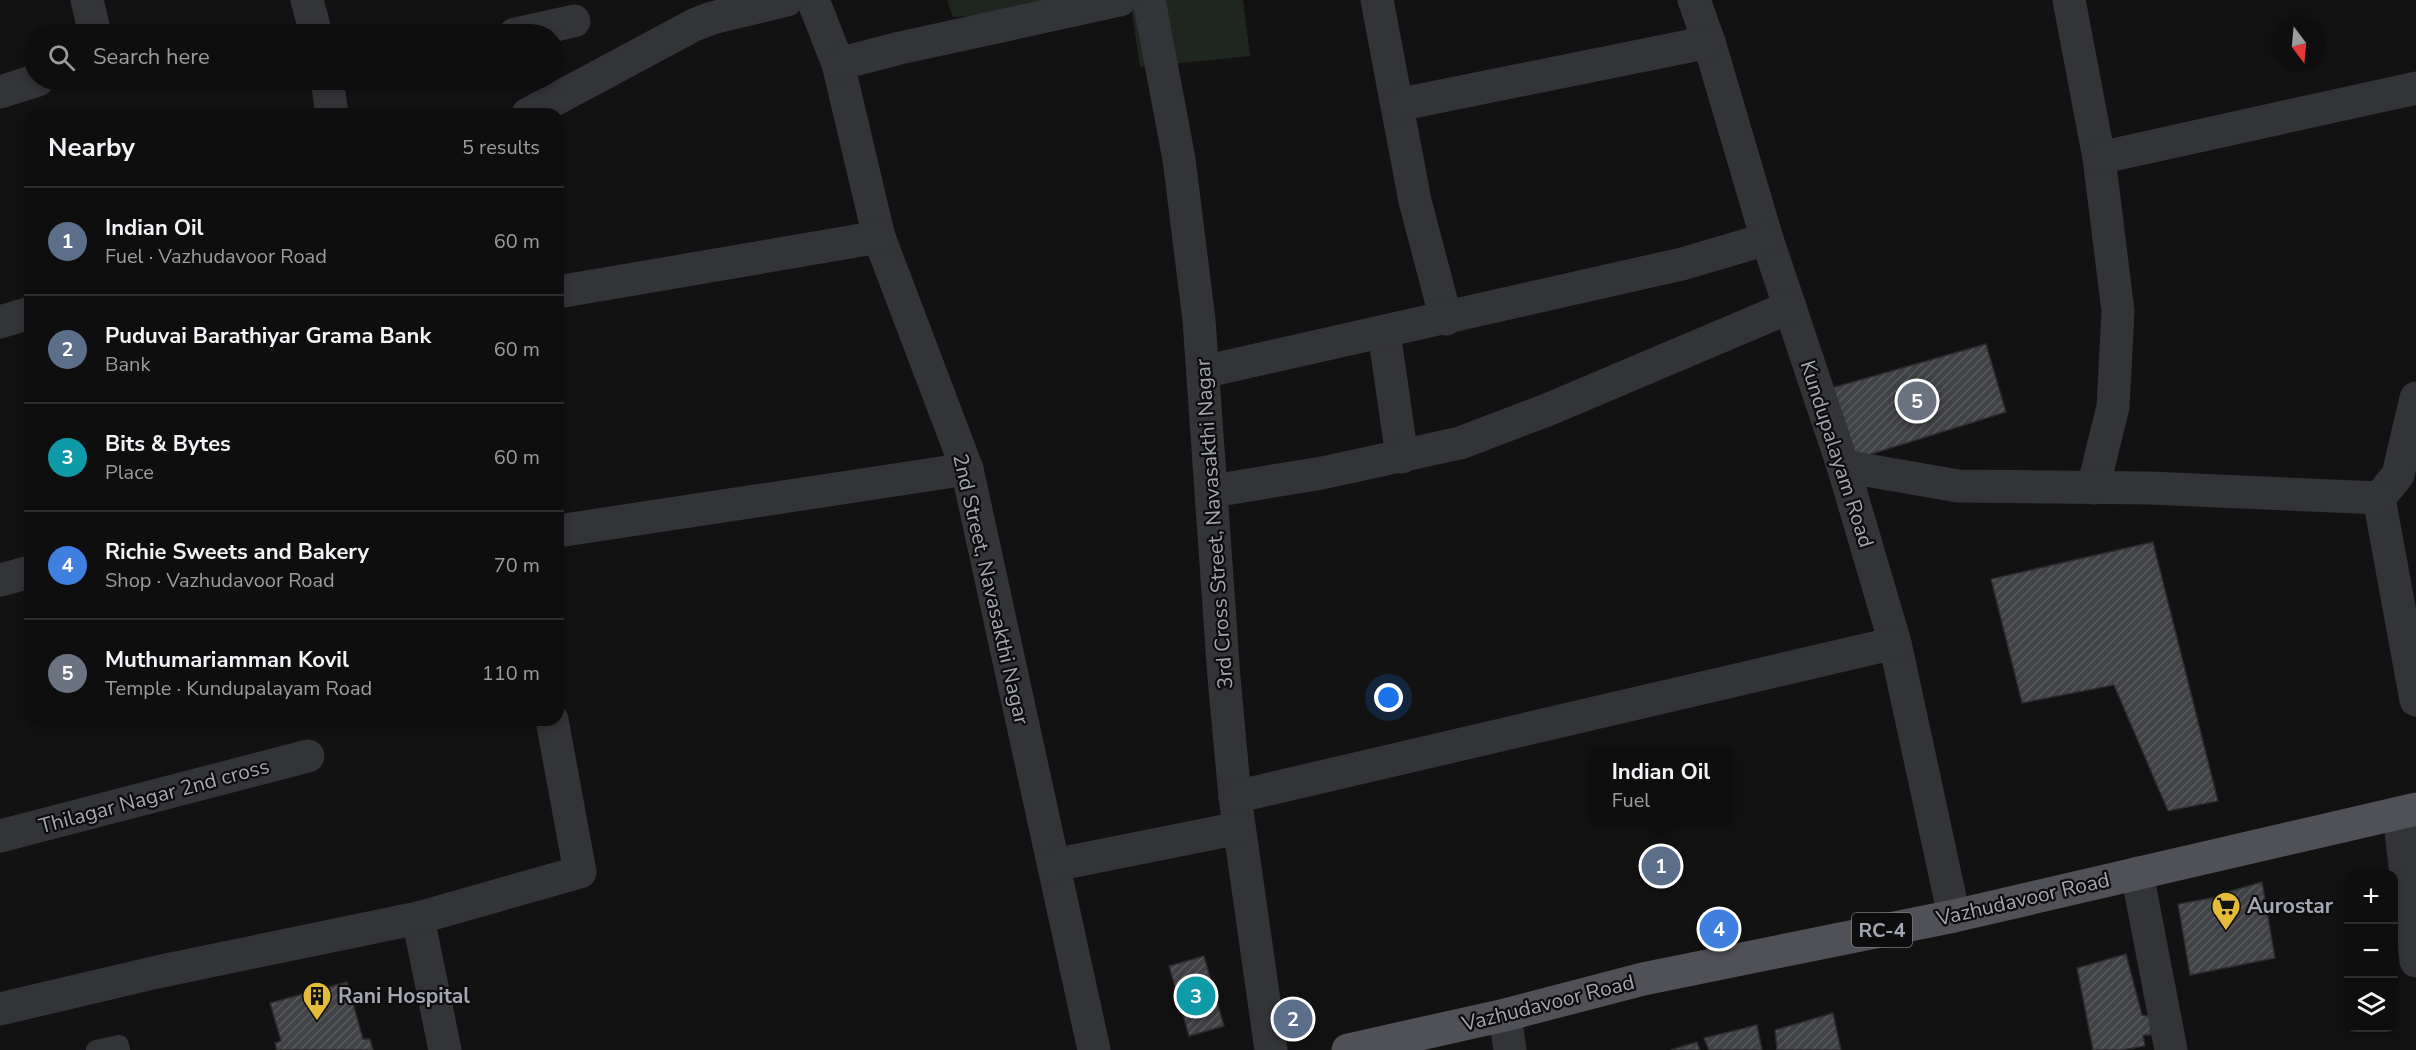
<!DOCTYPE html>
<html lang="en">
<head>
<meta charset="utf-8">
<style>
	:root { --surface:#0e0e0e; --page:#171717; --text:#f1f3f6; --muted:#9b9c9e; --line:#2e2e2e; --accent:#0f766e }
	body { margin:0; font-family:"Nunito Sans",sans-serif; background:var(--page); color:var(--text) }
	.controls { position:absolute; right:18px; bottom:18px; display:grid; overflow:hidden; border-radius:12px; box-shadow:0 3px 9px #0003 }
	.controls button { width:54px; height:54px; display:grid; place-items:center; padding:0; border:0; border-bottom:2px solid var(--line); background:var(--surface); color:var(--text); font:30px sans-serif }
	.compass { position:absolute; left:2272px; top:18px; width:54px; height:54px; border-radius:50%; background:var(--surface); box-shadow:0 3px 9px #0003; rotate:164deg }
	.you { position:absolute; left:1389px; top:698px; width:21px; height:21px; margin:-15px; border:4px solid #fff; border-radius:50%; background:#1a73e8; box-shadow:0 0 0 9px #1a73e833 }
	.badge { display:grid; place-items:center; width:39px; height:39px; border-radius:50%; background:var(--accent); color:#fff; font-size:20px; font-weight:700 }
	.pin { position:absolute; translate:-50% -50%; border:3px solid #fff; box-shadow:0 2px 6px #0006 }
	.popup { position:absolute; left:1589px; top:746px; width:144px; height:78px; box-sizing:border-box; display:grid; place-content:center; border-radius:12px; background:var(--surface); filter:drop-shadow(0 2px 4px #0005); font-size:20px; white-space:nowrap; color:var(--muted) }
	.popup b { font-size:22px; color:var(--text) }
	.popup::after { content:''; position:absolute; left:50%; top:100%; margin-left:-12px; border:12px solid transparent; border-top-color:var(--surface) }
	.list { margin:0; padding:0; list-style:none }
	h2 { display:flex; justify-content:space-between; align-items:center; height:78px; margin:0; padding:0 24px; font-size:26px }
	h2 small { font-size:20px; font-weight:400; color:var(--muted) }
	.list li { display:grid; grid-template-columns:39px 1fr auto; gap:18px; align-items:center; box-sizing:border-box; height:108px; padding:0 24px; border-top:2px solid var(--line) }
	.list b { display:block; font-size:22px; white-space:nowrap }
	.list p { margin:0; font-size:20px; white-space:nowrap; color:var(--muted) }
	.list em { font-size:20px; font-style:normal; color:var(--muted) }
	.icon { flex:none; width:33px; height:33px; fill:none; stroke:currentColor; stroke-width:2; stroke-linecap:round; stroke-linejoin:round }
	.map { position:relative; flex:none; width:2416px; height:1050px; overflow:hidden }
	.search { position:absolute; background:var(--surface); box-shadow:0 3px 9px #0003; left:24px; top:24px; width:540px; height:66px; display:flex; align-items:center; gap:15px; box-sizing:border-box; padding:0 21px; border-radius:33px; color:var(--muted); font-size:22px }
	.panel { position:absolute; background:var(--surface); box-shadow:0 3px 9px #0003; left:24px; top:108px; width:540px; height:618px; border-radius:18px }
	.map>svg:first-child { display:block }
	.grass { fill:#1f2620 }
	.building { fill:url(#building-hatch); stroke:#2c2c2f; stroke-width:1.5 }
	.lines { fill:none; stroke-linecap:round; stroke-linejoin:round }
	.service { stroke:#333438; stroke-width:20 }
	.minor { stroke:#333438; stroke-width:33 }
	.primary { stroke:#505057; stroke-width:33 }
	.labels { text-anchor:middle; stroke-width:4.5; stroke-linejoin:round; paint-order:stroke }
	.shield { fill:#0d0d0e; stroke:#777982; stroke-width:1.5 }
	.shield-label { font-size:20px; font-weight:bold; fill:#a4a7b3 }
	.street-label { font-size:21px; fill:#a4a7b3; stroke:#0d0d0e }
	.poi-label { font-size:21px; font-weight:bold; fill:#a4a7b3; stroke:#0d0d0e; text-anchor:start }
</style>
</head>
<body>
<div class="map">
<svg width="2416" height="1050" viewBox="0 0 2416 1050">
	<defs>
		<pattern id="building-hatch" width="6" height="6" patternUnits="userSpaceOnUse" patternTransform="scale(1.5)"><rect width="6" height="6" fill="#414246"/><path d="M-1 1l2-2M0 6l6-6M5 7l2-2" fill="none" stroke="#595a5e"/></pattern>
	</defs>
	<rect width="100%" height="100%" fill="#121213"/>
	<!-- grass -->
	<g class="grass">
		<path d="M947,0H1043L989,15L953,17Z"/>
		<path d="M1130,0H1243L1250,56L1140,67Z"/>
	</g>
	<!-- building -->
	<g class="building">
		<path d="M1986,344L2006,412L1852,460L1828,389Z"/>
		<path d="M2153,542L2218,801L2168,811L2114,685L2022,703L1991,579Z"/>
		<path d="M2262,882L2275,958L2190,975L2178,904L2222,896L2224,893Z"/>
		<path d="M2126,954L2142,1015L2150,1016L2151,1035H2143L2145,1046L2121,1050H2093L2077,968Z"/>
		<path d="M1204,956L1224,1026L1189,1036L1169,966Z"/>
		<path d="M347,982L363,1039H370L373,1050H277L275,1043L281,1041L270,1003Z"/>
		<path d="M1833,1013L1841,1050H1777L1775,1030Z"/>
		<path d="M1757,1025L1762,1050H1709L1704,1038Z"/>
		<path d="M1697,1042L1700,1050H1670Z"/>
	</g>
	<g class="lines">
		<!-- service -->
		<path class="service" d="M96,1050L119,1045L120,1050"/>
		<!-- minor -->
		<g class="minor">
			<path d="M87,0L95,34"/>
			<path d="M307,0L316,34"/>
			<path d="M813,0L838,64L879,237L967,469L1094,1050"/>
			<path d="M1149,0L1179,159L1199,320L1224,678L1235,797L1271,1050"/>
			<path d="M1377,0L1415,201L1446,319"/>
			<path d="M1694,0L1709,42L1767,239L1843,466L1895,643L1954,916"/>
			<path d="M2069,0L2099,158L2118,311L2113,407L2093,488"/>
			<path d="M515,34L574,21"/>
			<path d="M838,64L900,48L1120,0"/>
			<path d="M327,80L332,114"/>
			<path d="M0,92L38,80"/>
			<path d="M1397,105L1709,42"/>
			<path d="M528,114L694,25L712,18L787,0"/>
			<path d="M2099,158L2416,88"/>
			<path d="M558,292L879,237"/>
			<path d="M0,322L30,313"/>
			<path d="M1384,332L1402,457"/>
			<path d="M1203,372L1682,264L1767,239"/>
			<path d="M2416,398L2398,475L2379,498L2416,700"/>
			<path d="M1843,466L1958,486L2150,488L2379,498"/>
			<path d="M1213,491L1322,473L1460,443L1547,410L1790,307"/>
			<path d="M558,531L967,469"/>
			<path d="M0,580L30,572"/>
			<path d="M1235,797L1895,643"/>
			<path d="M2399,814L2416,961"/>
			<path d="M0,836L308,756"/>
			<path d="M1054,865L1239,828"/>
			<path d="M2137,873L2171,1050"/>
			<path d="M418,918L445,1050"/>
			<path d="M0,1009L157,972L418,918L580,872L552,720"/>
			<path d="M1505,1015L1510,1050"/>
		</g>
		<!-- primary -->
		<path class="primary" d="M1348,1050L1505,1015L1643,979L1954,916L2416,809"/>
	</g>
	<!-- icons -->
	<defs>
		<g id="supermarket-pin" transform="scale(1.5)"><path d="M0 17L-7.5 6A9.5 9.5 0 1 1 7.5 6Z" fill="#e4bc39" stroke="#0d0d0e"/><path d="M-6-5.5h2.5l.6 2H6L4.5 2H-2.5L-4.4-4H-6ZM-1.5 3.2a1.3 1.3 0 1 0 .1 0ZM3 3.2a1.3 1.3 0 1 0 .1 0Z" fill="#111"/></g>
		<g id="building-pin" transform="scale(1.5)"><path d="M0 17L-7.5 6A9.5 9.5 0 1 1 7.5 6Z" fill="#e4bc39" stroke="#0d0d0e"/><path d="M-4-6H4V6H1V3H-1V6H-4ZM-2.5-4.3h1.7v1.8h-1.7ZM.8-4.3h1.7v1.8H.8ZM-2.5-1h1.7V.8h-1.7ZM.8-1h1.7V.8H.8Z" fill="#111"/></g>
	</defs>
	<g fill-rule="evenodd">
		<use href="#supermarket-pin" x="2226" y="906"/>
		<use href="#building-pin" x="317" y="996"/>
	</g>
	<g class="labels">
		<!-- shield labels -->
		<rect class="shield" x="1852" y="913" width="60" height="34" rx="4.5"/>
		<g class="shield-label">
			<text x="1882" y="937">RC-4</text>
		</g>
		<!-- street labels -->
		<g class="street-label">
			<text transform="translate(1837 454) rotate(72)" y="7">Kundupalayam Road</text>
			<text transform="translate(1214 524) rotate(-94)" y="7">3rd Cross Street, Navasakthi Nagar</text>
			<text transform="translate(991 589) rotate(77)" y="7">2nd Street, Navasakthi Nagar</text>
			<text transform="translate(154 796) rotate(-15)" y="7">Thilagar Nagar 2nd cross</text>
			<text transform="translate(2023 899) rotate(-13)" y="7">Vazhudavoor Road</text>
			<text transform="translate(1548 1003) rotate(-14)" y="7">Vazhudavoor Road</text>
		</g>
		<!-- poi labels -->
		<g class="poi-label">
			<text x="2247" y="913">Aurostar</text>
			<text x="338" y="1003">Rani Hospital</text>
		</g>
	</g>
</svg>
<div class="controls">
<button>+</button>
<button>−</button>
<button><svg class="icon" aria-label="layers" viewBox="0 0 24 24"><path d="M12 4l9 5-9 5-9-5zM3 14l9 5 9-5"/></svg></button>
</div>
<svg class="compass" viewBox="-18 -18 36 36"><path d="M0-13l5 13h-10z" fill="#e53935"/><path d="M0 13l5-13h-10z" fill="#9b9c9e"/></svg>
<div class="you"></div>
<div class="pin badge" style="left:1661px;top:866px;background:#5c6f8a">1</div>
<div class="popup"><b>Indian Oil</b>Fuel</div>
<div class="pin badge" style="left:1293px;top:1019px;background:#5c6f8a">2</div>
<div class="pin badge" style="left:1196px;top:996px;background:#0f9aa8">3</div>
<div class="pin badge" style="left:1719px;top:929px;background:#3f7fe0">4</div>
<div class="pin badge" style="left:1917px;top:401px;background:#6b7280">5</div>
<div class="search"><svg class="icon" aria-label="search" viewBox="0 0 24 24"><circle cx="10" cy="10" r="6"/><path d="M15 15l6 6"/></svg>Search here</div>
<section class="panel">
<h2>Nearby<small>5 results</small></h2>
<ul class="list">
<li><span class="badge" style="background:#5c6f8a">1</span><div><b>Indian Oil</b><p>Fuel · Vazhudavoor Road</p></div><em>60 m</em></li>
<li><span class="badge" style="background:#5c6f8a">2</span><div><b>Puduvai Barathiyar Grama Bank</b><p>Bank</p></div><em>60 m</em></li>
<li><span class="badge" style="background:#0f9aa8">3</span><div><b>Bits &amp; Bytes</b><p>Place</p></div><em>60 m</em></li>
<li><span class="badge" style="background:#3f7fe0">4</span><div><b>Richie Sweets and Bakery</b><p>Shop · Vazhudavoor Road</p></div><em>70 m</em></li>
<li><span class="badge" style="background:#6b7280">5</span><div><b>Muthumariamman Kovil</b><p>Temple · Kundupalayam Road</p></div><em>110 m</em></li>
</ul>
</section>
</div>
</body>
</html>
